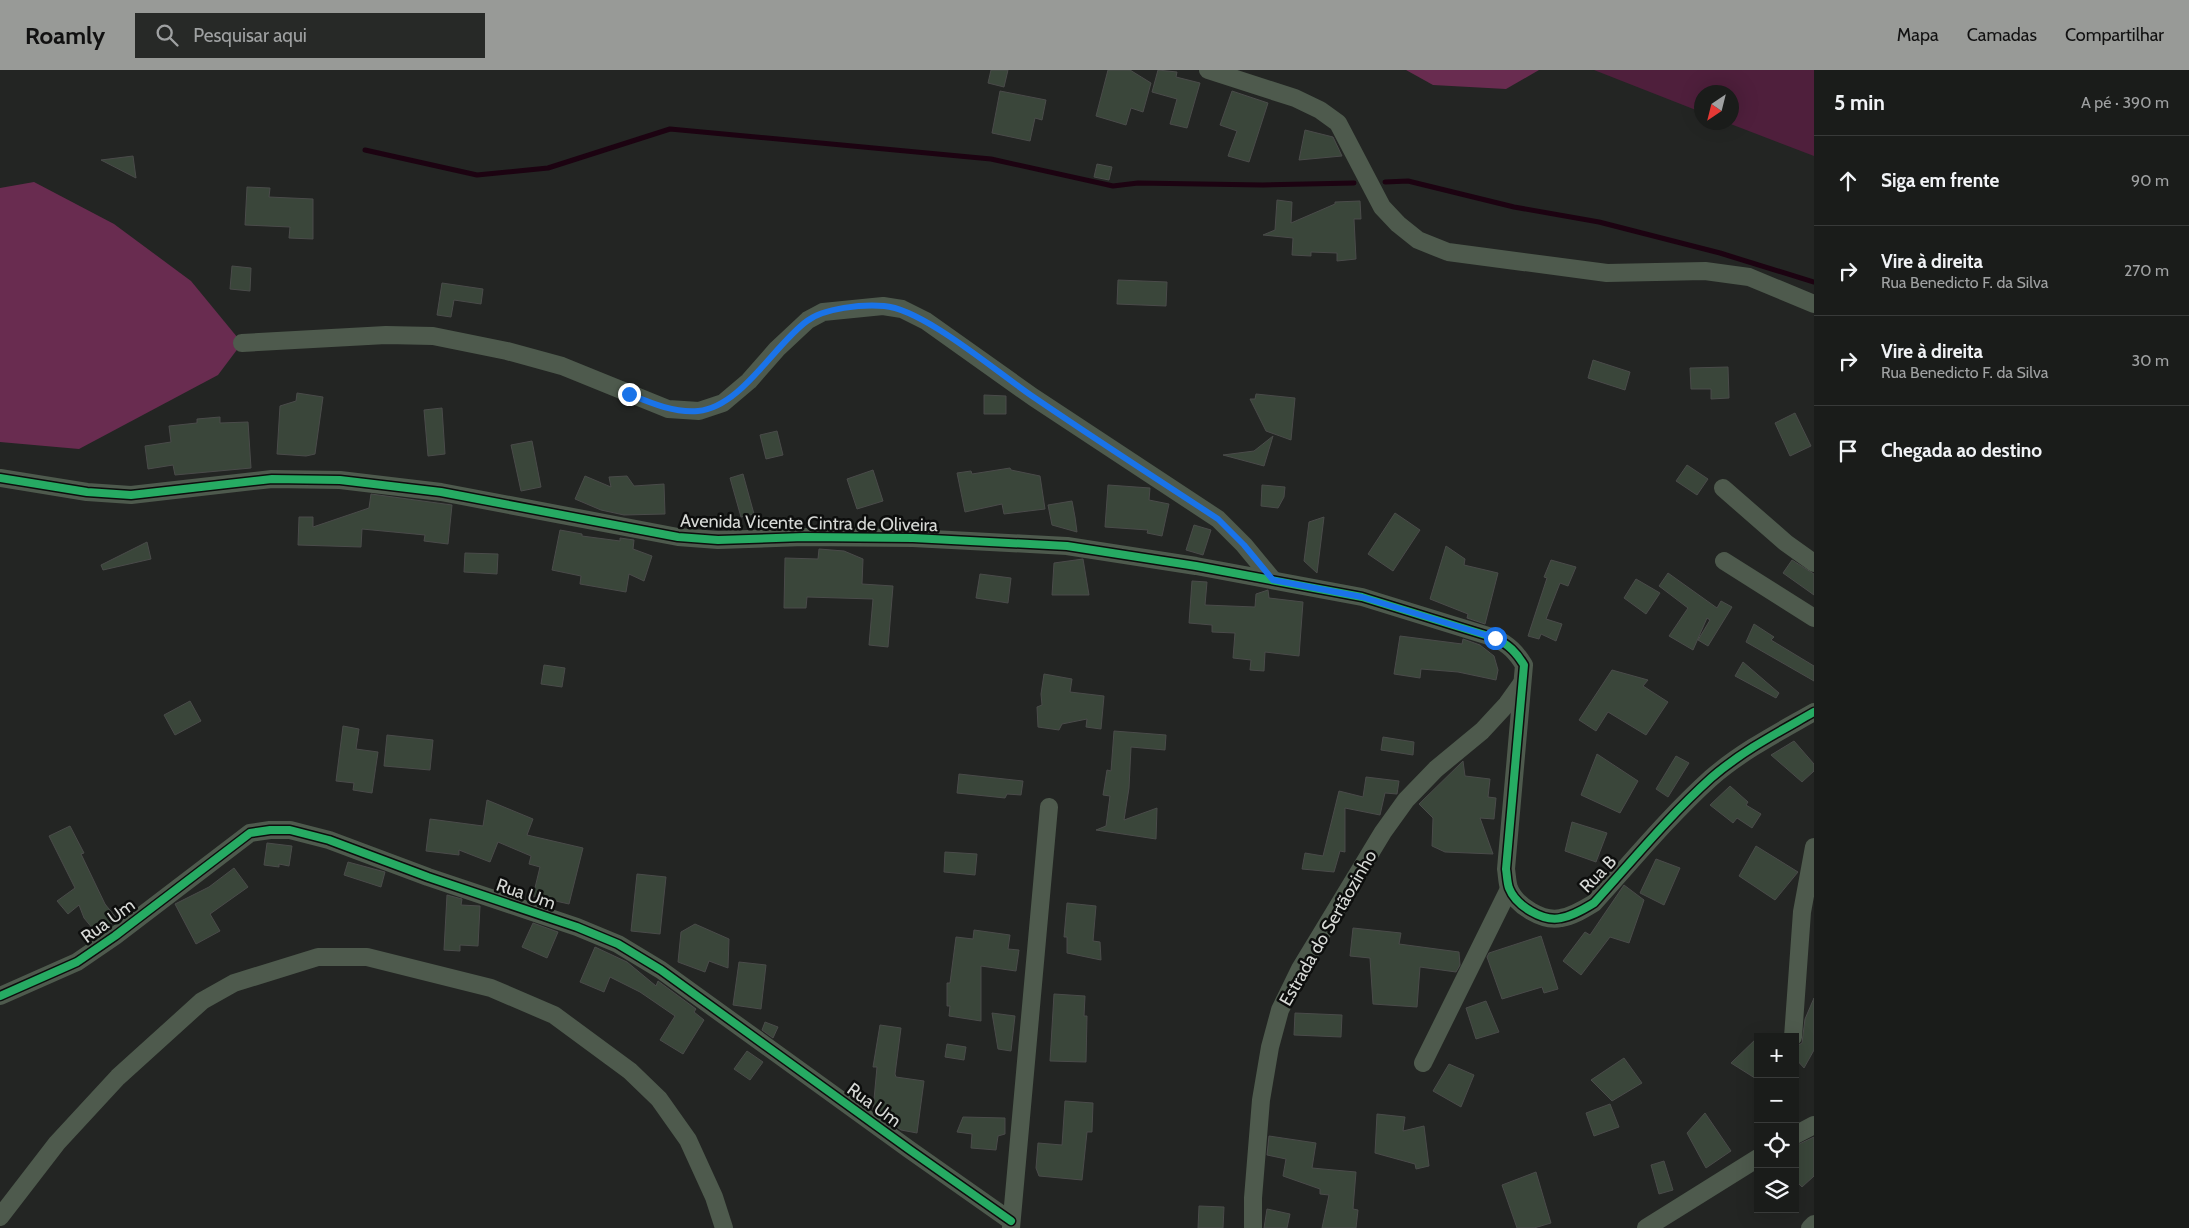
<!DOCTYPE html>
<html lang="pt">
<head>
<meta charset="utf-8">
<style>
	:root { --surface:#1a1c1a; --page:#272927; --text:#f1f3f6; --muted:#9fa1a2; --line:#383a39; --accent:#989a97 }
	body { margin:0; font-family:Cabin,sans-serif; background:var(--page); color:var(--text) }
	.controls { position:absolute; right:15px; bottom:15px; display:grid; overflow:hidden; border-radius:0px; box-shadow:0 5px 20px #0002 }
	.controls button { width:45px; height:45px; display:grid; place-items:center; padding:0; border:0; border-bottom:1px solid var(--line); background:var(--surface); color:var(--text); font:25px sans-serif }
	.compass { position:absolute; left:1694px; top:15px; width:45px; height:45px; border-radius:50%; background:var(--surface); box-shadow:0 5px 20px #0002; rotate:215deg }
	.stop { position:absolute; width:15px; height:15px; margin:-11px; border:4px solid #1a73e8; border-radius:50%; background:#fff }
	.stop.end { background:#1a73e8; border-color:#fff; box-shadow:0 1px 5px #0008 }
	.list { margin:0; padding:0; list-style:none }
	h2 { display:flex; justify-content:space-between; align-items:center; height:65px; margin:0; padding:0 20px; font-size:21px }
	h2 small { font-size:16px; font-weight:400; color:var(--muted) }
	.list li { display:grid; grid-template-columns:32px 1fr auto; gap:15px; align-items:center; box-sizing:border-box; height:90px; padding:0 20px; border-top:1px solid var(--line) }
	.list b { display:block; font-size:19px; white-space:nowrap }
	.list p { margin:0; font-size:16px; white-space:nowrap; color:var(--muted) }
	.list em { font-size:16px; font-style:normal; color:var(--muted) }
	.icon { flex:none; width:28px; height:28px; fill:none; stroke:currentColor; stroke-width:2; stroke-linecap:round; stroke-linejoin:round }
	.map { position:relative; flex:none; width:1814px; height:1158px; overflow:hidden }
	header { display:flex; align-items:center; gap:30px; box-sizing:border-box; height:70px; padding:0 25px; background:var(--accent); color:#111 }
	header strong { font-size:24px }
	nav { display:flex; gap:28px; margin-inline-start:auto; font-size:18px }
	.search { width:350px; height:45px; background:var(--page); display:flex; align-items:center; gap:12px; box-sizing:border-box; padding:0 18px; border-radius:0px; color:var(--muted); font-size:19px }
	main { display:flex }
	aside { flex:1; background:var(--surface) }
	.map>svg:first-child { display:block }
	.green { fill:#4f1f3c }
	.forest { fill:#692c50 }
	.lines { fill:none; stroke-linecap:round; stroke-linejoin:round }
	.stream { stroke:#1c0311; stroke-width:5 }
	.building { fill:#3a463a; stroke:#4a4b4a }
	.minor { stroke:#4e5a4d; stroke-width:18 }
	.cycleway-casing { stroke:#0d0e0d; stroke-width:11 }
	.cycleway { stroke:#26ab63; stroke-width:8 }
	.route { stroke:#1a73e8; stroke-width:6 }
	.labels { text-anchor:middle; stroke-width:5; stroke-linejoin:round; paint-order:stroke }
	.street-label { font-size:18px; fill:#d7d9d6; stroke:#0d0e0d }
</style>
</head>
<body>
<header>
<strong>Roamly</strong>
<div class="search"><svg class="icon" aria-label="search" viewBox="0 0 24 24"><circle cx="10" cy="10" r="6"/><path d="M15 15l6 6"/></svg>Pesquisar aqui</div>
<nav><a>Mapa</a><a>Camadas</a><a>Compartilhar</a></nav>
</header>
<main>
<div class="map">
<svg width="1814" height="1158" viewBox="0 0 1814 1158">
	<rect width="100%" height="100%" fill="#232523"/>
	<!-- green -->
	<path class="green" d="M1594,0H1814V86L1728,53L1732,52V22H1702L1701,42Z"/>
	<!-- forest -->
	<g class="forest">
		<path d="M1406,0H1539L1506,19L1433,15Z"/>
		<path d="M34,112L114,154L191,211L242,273L218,305L79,379L0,372V118Z"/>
	</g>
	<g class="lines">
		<!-- stream -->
		<g class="stream">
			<path d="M365,80L477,105L548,98L670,59L991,89L1113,116L1138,113L1263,115L1354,113"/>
			<path d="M1385,112L1408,111L1514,137L1599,152L1720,183L1814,212"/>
		</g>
	</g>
	<!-- building -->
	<g class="building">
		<path d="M991,0H1008L1004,17L988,13Z"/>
		<path d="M1108,0H1130L1151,13L1143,42L1131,38L1126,55L1096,46Z"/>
		<path d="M1158,0L1177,2L1176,7L1200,13L1187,58L1170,54L1177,29L1152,22Z"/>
		<path d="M1000,21L1046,30L1042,50L1035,48L1030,71L992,63Z"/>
		<path d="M1232,21L1268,33L1249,92L1228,86L1237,61L1220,55Z"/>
		<path d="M1305,60L1333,67L1342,86L1299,90Z"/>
		<path d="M133,86L136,108L101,90Z"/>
		<path d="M1097,94L1112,97L1109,110L1094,107Z"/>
		<path d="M247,117L270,118L269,127L313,129V169L289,168L290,157L245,155Z"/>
		<path d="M1277,130L1292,132L1291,153L1335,134V132L1360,131L1361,149H1354L1356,189L1337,191V183L1311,182V186L1292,185L1293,168L1263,165L1275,160Z"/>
		<path d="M232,196L251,198L250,221L230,219Z"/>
		<path d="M1118,210L1167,212L1166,236L1117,234Z"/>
		<path d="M442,213L483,219L481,234L454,230L451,247L437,245Z"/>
		<path d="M1593,290L1630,302L1625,320L1588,308Z"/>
		<path d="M1728,297L1729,328L1711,329V319H1691L1690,298Z"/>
		<path d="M297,323L323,327L315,384L306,386L277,384L280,336L296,331Z"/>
		<path d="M1256,324L1295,328L1291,370L1266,361L1250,329H1255Z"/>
		<path d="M984,325L1006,326V344H984Z"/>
		<path d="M442,338L445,384L428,386L424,340Z"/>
		<path d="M1795,343L1811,376L1790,386L1775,353Z"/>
		<path d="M220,347V353L248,352L251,398L175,405L173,395L148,399L145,376L171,372L169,356L197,353V349Z"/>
		<path d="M777,361L783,385L766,389L760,365Z"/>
		<path d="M1273,366L1264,396L1223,385L1254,381Z"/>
		<path d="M532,371L541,417L521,421L511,375Z"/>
		<path d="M1687,395L1708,409L1697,425L1676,411Z"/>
		<path d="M1010,398L1011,400L1040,406L1045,439L1004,444L1002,434L965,442L957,403L971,401L972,404Z"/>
		<path d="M873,400L883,431L857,439L847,409Z"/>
		<path d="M743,404L754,444L741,447L730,408Z"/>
		<path d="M585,406L611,417L609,407L627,406L634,416L664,414L665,444L624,445L601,440L575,429Z"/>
		<path d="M1108,415L1150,418L1149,430L1169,434L1162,466L1147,463L1148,460L1105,457Z"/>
		<path d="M1262,415L1285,417L1284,427L1278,438L1261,436Z"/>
		<path d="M371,424L452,435L448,474L424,471L425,465L362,459L361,477L298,475L299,447H313V457L369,438Z"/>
		<path d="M1072,431L1075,447L1077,462L1052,455L1048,435Z"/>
		<path d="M1395,443L1420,460L1393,501L1368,484Z"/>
		<path d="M1324,447L1317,503L1304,491L1309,452Z"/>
		<path d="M1194,455L1211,460L1203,485L1186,480Z"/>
		<path d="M560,460L582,464V466L620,471V468L634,470L633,479L652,486L644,511L629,504L626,522L580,514L581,506L552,500Z"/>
		<path d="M147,472L151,489L103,500L101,495Z"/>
		<path d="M1446,476L1465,489L1464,495L1498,503L1485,554L1467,548L1468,544L1430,529Z"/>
		<path d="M819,479L844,481L863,489L862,514L893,516L888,577L869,575L873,529L807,527L806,538H784L785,488L818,489Z"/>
		<path d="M465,483L498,484L497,504L464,502Z"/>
		<path d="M1083,489L1089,525H1052L1054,493Z"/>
		<path d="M1551,490L1576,497L1568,516L1560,513L1546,549L1562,554L1556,571L1541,564L1539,569L1528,566L1547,508L1544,507Z"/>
		<path d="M1792,490L1814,504V525L1783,503Z"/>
		<path d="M1668,503L1717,538L1721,531L1732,537L1708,576L1698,570L1710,550L1707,548L1693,580L1669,566L1688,538L1659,516Z"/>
		<path d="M980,504L1011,508L1008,533L976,528Z"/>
		<path d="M1636,509L1660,523L1646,544L1624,528Z"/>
		<path d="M1192,511L1207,512L1205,535L1255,537L1256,524L1268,520L1269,528L1303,532L1299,586L1265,582L1264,601L1250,600L1251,590L1233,588L1235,563L1212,562V555L1189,553Z"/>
		<path d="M1754,554L1774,567L1771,570L1814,596V611L1746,572Z"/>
		<path d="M1400,566L1462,574L1463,569L1480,575L1494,586L1498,600L1496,610L1458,602L1421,599L1420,608L1394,604Z"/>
		<path d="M1743,592L1779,623L1776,628L1735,606Z"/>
		<path d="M544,595L565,598L562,617L541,614Z"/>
		<path d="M1612,600L1648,610L1643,616L1668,632L1646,665L1608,642L1596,661L1579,650Z"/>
		<path d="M1044,604L1072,609L1070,622L1104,626L1101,659L1086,657L1087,649L1062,654L1059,660L1038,657L1037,637L1042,635L1041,624Z"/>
		<path d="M190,631L201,651L175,665L164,645Z"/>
		<path d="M343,656L359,659L356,679L378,682L372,723L353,720L354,713L336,711Z"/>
		<path d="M1114,661L1166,665L1165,680L1131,677L1129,718L1124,750L1157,738L1156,769L1096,760L1106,756L1110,726L1103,725L1107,700L1111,701Z"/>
		<path d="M387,665L433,670L430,700L384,696Z"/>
		<path d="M1383,667L1414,672L1413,685L1381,680Z"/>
		<path d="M1794,671L1814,694V701L1802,712L1771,685Z"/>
		<path d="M1597,684L1638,711L1620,743L1581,725Z"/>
		<path d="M1676,686L1689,693L1668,727L1656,719Z"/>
		<path d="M1463,691L1465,706L1490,709L1488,727L1496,728L1494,749L1480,748L1493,784L1445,782L1432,776L1433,748L1419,734Z"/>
		<path d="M959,704L1023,711L1021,725L1007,724L1005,728L957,723Z"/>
		<path d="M1366,707L1399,711L1397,724L1385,723L1380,745L1345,738V782L1340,781L1334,802L1302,799L1305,783L1323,786L1339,721L1363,727Z"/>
		<path d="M1730,716L1748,732L1746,735L1761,744L1752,758L1737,748L1733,753L1710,735Z"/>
		<path d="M487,730L533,749L527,765L583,778L569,834L533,826L540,797L529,794L531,786L498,772L490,792L459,780V785L426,781L430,749L483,756Z"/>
		<path d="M1572,752L1607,763L1596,792L1565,781Z"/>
		<path d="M70,756L84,783L81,784L105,834L117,849L98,865L84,848L79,835L68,844L57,831L75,818L49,766Z"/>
		<path d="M267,773L292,776L289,796L279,794V797L264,795Z"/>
		<path d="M1756,776L1798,802L1775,830L1739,806Z"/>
		<path d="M945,782L977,784L975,805L944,802Z"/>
		<path d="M1656,789L1680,798L1664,835L1640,823Z"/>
		<path d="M348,792L385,802L381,817L344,805Z"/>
		<path d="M234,798L248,817L210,844L220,861L196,874L175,834L209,817Z"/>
		<path d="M637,804L666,807L660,864L631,861Z"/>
		<path d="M1624,815L1644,830L1629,873L1610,867L1581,905L1563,891L1585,862L1590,865Z"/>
		<path d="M447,825L462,829L461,835L480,836L478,876L460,875V881L444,880Z"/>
		<path d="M1067,833L1096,836L1093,871L1100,872L1101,890L1067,883V867H1064Z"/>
		<path d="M533,853L558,862L547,888L522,877Z"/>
		<path d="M695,854L729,869L728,898L709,891L705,902L678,892L681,862Z"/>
		<path d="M1353,858L1401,863L1399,874L1459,882L1460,895L1456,902L1420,897L1417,937L1373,934L1370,888L1350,886Z"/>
		<path d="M974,860L1010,865L1008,879L1019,880L1016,901L981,896V951L949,946L950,936H947V913H950L956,867L973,869Z"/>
		<path d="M1541,866L1558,919L1544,923L1542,917L1502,929L1487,887L1489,883Z"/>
		<path d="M595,877L627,892L656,916L658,911L696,939L694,942L704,950L683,984L660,970L675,946L640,922L610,907L604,922L580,912Z"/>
		<path d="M739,892L766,895L761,939L733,935Z"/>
		<path d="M1054,924L1085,926L1084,946H1087L1086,992L1050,991Z"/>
		<path d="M1814,928V980L1804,998L1795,988V977L1802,973L1805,949Z"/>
		<path d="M1486,931L1499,962L1476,969L1466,938Z"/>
		<path d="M992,943L1015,946L1011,981L998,979Z"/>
		<path d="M1295,943L1342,945L1341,967L1294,965Z"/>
		<path d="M765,952L778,957L773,968L762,960Z"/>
		<path d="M880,955L901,958L895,1004L896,1007L924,1011L917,1063L901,1060L873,1040L877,997H873Z"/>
		<path d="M1758,967V1010L1731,993Z"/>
		<path d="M947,974L966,977L964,990L945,987Z"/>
		<path d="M747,981L763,992L750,1010L734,999Z"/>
		<path d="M1624,988L1642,1013L1612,1031L1591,1010Z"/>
		<path d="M1449,994L1474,1005L1461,1037L1433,1021Z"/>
		<path d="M1065,1031L1093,1033L1092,1062H1087L1082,1110L1039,1106L1036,1098L1038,1073L1062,1075Z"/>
		<path d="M1610,1034L1619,1057L1594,1066L1586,1043Z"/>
		<path d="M1705,1043L1731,1081L1706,1098L1687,1063Z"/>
		<path d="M1377,1044L1405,1047L1403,1061L1424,1056L1429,1096L1416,1099L1415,1094L1375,1083Z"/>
		<path d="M963,1047L1005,1048V1064L998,1066L996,1080L971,1078L972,1064L957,1062Z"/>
		<path d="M1269,1066L1316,1073L1312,1098L1356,1102L1353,1139L1358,1140L1356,1158H1322L1329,1125L1320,1124V1119L1283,1106L1286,1089L1267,1085Z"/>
		<path d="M1814,1067V1106L1802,1117L1795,1110V1076Z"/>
		<path d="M1664,1091L1673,1120L1659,1124L1651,1095Z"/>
		<path d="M1536,1102L1551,1153L1534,1158H1517L1502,1115Z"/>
		<path d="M1199,1136L1224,1137L1223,1158H1198Z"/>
		<path d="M1267,1139L1290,1144L1287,1158H1264Z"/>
	</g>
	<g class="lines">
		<!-- minor -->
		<g class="minor">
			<path d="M1208,0L1295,28L1320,40L1338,53L1382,137L1398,154L1418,170L1448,182L1607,203L1705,201L1749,207L1814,234"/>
			<path d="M242,273L386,265L433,266L507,281L562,296L668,339L699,341L723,333L749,311L777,279L808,250L823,242L883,236L902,239L926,251L1033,327L1218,449L1244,475L1273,510"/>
			<path d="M0,408L87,422L131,425L272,409L340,410L441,422L678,467L718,470L804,467L913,468L1067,476L1196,496L1362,527L1495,568C1509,575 1516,582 1524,595L1506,799C1507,805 1507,812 1509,818C1516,836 1543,852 1561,848C1573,846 1584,839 1594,833C1632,791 1669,746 1711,708C1742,681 1779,662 1814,642"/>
			<path d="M1723,418L1786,473L1814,493"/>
			<path d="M1724,491L1814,548"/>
			<path d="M0,926L77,892L115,866L250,763L270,760H290L329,770L428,807L577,857L618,874L661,900L910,1080L1011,1151"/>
			<path d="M1793,967L1802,842L1814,777"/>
			<path d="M1423,993L1509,819"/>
			<path d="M1795,1065L1814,1055"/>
			<path d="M0,1147L57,1073L118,1007L202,931L234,913L318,887H367L491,918L554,945L630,1001L659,1029L688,1070L714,1127L724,1158"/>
			<path d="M1011,1158L1049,737"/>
			<path d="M1253,1158V1128L1261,1030L1270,977L1280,940L1300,899L1383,762L1406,730L1436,699L1482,661L1507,634L1522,613"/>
			<path d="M1646,1158L1758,1088"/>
			<path d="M1810,1158L1814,1154"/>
		</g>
		<!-- cycleway casing -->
		<g class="cycleway-casing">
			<g id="cycleway">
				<path d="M0,408L87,422L131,425L272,409L340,410L441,422L678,467L718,470L804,467L913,468L1067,476L1196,496L1362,527L1495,568C1509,575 1516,582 1524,595L1506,799C1507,805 1507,812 1509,818C1516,836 1543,852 1561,848C1573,846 1584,839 1594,833C1632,791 1669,746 1711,708C1742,681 1779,662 1814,642"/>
				<path d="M0,926L77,892L115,866L250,763L270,760H290L329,770L428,807L577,857L618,874L661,900L910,1080L1011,1151"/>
			</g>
		</g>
		<!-- cycleway -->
		<use href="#cycleway" class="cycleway"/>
	</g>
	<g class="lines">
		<!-- route -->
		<path class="route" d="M629,324C651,333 674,343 698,341C741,337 774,275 807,251C824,238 863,234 884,236C924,239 999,304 1035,328C1095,369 1157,409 1218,449L1244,475L1273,510L1362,527L1495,568"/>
	</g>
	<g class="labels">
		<!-- street labels -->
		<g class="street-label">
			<text transform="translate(809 453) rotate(1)" y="6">Avenida Vicente Cintra de Oliveira</text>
			<text transform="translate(1598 804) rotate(-46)" y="6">Rua B</text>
			<text transform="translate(526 824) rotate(19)" y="6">Rua Um</text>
			<text transform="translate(108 851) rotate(-36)" y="6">Rua Um</text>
			<text transform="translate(1328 858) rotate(-60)" y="6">Estrada do Sertãozinho</text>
			<text transform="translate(874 1035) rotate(36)" y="6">Rua Um</text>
		</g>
	</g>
</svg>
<div class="controls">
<button>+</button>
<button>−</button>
<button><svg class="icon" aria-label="locate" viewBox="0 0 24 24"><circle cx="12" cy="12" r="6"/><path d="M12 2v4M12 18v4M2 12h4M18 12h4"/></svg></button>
<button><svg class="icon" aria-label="layers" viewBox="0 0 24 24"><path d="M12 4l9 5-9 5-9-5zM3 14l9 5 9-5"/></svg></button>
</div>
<svg class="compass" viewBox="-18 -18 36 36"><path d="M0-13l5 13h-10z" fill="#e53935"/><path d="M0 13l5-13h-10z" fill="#9fa1a2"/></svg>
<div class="stop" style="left:1495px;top:568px"></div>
<div class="stop end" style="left:629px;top:324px"></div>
</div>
<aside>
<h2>5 min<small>A pé · 390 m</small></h2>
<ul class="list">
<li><svg class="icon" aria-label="ahead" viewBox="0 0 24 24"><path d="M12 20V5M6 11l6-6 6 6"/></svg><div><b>Siga em frente</b></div><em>90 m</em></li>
<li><svg class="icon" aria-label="right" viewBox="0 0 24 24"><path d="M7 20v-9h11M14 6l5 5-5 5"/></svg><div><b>Vire à direita</b><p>Rua Benedicto F. da Silva</p></div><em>270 m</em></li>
<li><svg class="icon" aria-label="right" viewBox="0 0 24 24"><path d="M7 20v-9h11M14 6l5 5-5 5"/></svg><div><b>Vire à direita</b><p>Rua Benedicto F. da Silva</p></div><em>30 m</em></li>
<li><svg class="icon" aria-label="arrive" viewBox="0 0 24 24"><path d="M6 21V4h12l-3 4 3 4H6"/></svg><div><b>Chegada ao destino</b></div></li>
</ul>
</aside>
</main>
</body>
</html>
